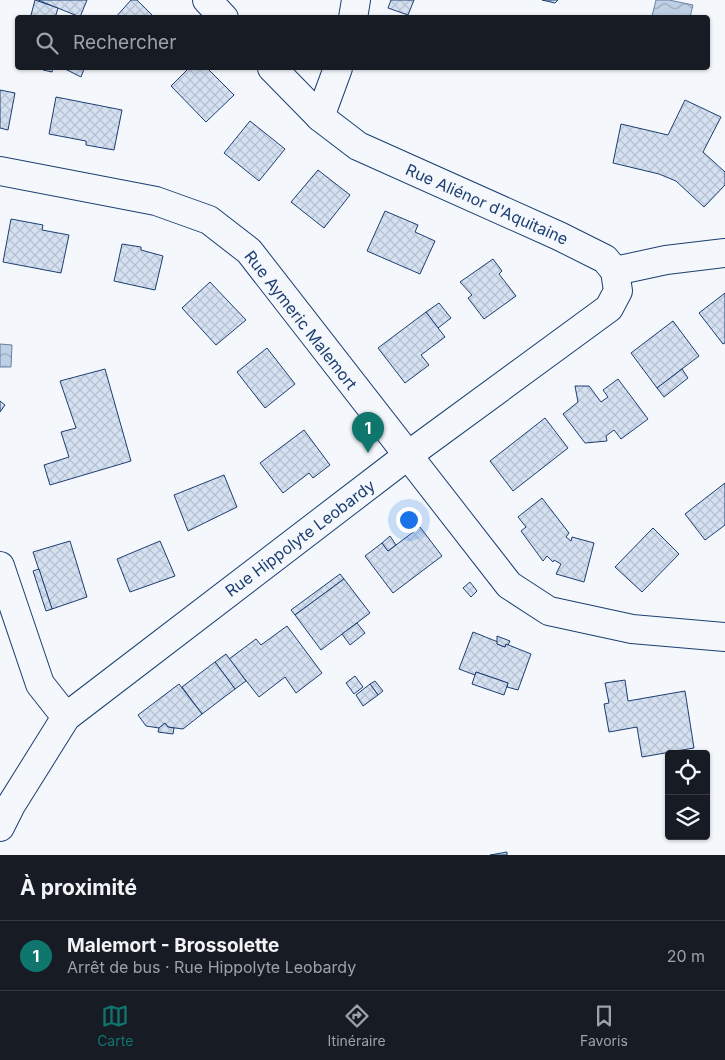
<!DOCTYPE html>
<html lang="fr">
<head>
<meta charset="utf-8">
<style>
	:root { --surface:#171b24; --page:#20242c; --text:#f1f3f6; --muted:#9ea1a6; --line:#363941; --accent:#0f766e }
	body { margin:0; font-family:Inter,sans-serif; background:var(--page); color:var(--text) }
	.controls { position:absolute; right:15px; bottom:15px; display:grid; overflow:hidden; border-radius:5px; box-shadow:0 1px 4px #0004 }
	.controls button { width:45px; height:45px; display:grid; place-items:center; padding:0; border:0; border-bottom:1px solid var(--line); background:var(--surface); color:var(--text); font:25px sans-serif }
	.you { position:absolute; left:408px; top:519px; width:18px; height:18px; margin:-12px; border:4px solid #fff; border-radius:50%; background:#1a73e8; box-shadow:0 0 0 8px #1a73e833 }
	.badge { display:grid; place-items:center; width:32px; height:32px; border-radius:50%; background:var(--accent); color:#fff; font-size:16px; font-weight:700 }
	.pin { position:absolute; translate:-50% -41px; filter:drop-shadow(0 1px 2px #0008) }
	.pin::after { content:''; position:absolute; top:26px; width:18px; height:15px; background:inherit; clip-path:polygon(0 0,100% 0,50% 100%) }
	.list { margin:0; padding:0; list-style:none }
	h2 { display:flex; justify-content:space-between; align-items:center; height:65px; margin:0; padding:0 20px; font-size:21px }
	h2 small { font-size:16px; font-weight:400; color:var(--muted) }
	.list li { display:grid; grid-template-columns:32px 1fr auto; gap:15px; align-items:center; box-sizing:border-box; height:70px; padding:0 20px; border-top:1px solid var(--line) }
	.list b { display:block; font-size:19px; white-space:nowrap }
	.list p { margin:0; font-size:16px; white-space:nowrap; color:var(--muted) }
	.list em { font-size:16px; font-style:normal; color:var(--muted) }
	.icon { flex:none; width:28px; height:28px; fill:none; stroke:currentColor; stroke-width:2; stroke-linecap:round; stroke-linejoin:round }
	.map { position:relative; flex:none; width:725px; height:855px; overflow:hidden }
	.search { position:absolute; background:var(--surface); box-shadow:0 1px 4px #0004; left:15px; right:15px; top:15px; height:55px; display:flex; align-items:center; gap:12px; box-sizing:border-box; padding:0 18px; border-radius:5px; color:var(--muted); font-size:19px }
	.sheet { height:135px; background:var(--surface) }
	nav { display:flex; justify-content:space-around; align-items:center; box-sizing:border-box; height:70px; border-top:1px solid var(--line); background:var(--surface); font-size:14px; color:var(--muted) }
	nav a { display:grid; justify-items:center; gap:2px }
	nav .on { color:var(--accent) }
	.map>svg:first-child { display:block }
	.water { fill:url(#water-waves); stroke:#687fa3 }
	.building { fill:url(#building-cross-hatch); stroke:#1d3f73 }
	.lines { fill:none; stroke-linecap:round; stroke-linejoin:round }
	.minor-casing { stroke:#1d3f73; stroke-width:30 }
	.minor { stroke:#f4f7fb; stroke-width:28 }
	.labels { text-anchor:middle; stroke-width:4; stroke-linejoin:round; paint-order:stroke }
	.street-label { font-size:16px; fill:#1d3f73; stroke:#f4f7fb }
</style>
</head>
<body>
<div class="map">
<svg width="725" height="855" viewBox="0 0 725 855">
	<defs>
		<pattern id="water-waves" width="16" height="10" patternUnits="userSpaceOnUse" patternTransform="scale(1.25)"><rect width="16" height="10" fill="#bed0e5"/><path d="M0 5q4-4 8 0t8 0" fill="none" stroke="#9aaabe"/></pattern>
		<pattern id="building-cross-hatch" width="8" height="8" patternUnits="userSpaceOnUse" patternTransform="scale(1.25)"><rect width="8" height="8" fill="#d5e0f0"/><path d="M0 0l8 8M0 8l8-8" fill="none" stroke="#b6c1d1"/></pattern>
	</defs>
	<rect width="100%" height="100%" fill="#f4f7fb"/>
	<!-- water -->
	<g class="water">
		<path d="M656,0H669L693,5L690,17L652,16Z"/>
		<path d="M0,344L12,345L11,367H0Z"/>
	</g>
	<!-- building -->
	<g class="building">
		<path d="M35,0L58,8L55,18H38L31,15Z"/>
		<path d="M38,0H87L80,17Z"/>
		<path d="M131,0H137L155,18H115Z"/>
		<path d="M391,0H414L408,15L388,8Z"/>
		<path d="M542,0H558L555,3Z"/>
		<path d="M44,68H53L52,72L43,70Z"/>
		<path d="M54,68H81L84,69L81,77L65,69Z"/>
		<path d="M189,68H207L234,95L206,122L171,86Z"/>
		<path d="M0,90L15,93L8,130L0,128Z"/>
		<path d="M56,97L122,110L114,150L86,145V141L49,134Z"/>
		<path d="M685,100L721,117L703,152L725,172V185L704,207L676,181L659,174L613,163L621,124L668,135Z"/>
		<path d="M250,121L285,149L259,181L224,153Z"/>
		<path d="M318,170L350,195L324,228L291,202Z"/>
		<path d="M385,211L418,225L415,232L435,241L420,274L367,251Z"/>
		<path d="M11,219L43,225L42,230L69,235L61,273L3,262Z"/>
		<path d="M122,244L141,247V250L163,256L155,290L114,281Z"/>
		<path d="M493,259L502,271L499,274L516,296L484,319L468,298L472,295L460,282Z"/>
		<path d="M210,282L246,320L216,345L182,308Z"/>
		<path d="M725,293V343L723,344L699,313Z"/>
		<path d="M439,303L451,318L438,328L426,312Z"/>
		<path d="M426,312L445,337L421,355L429,365L405,383L378,348Z"/>
		<path d="M673,321L699,356L657,388L631,353Z"/>
		<path d="M267,348L295,384L265,408L237,372Z"/>
		<path d="M105,369L131,461L50,485L44,465L69,457L61,432L76,428L60,381Z"/>
		<path d="M682,369L688,378L664,397L657,388Z"/>
		<path d="M618,379L648,419L621,439L614,430L606,436L607,441L585,443L563,414L578,402L575,386H589L601,402L608,397L603,390Z"/>
		<path d="M0,401L5,405L0,412Z"/>
		<path d="M545,418L568,448L513,491L490,461Z"/>
		<path d="M304,430L330,465L313,478L309,473L283,493L260,463Z"/>
		<path d="M224,475L237,507L188,531L174,495Z"/>
		<path d="M725,483V525L705,540L685,514Z"/>
		<path d="M542,498L569,533L566,537L571,541L572,537L594,543L584,582L556,574L561,564L554,560L553,562L547,556L543,561L521,531L526,527L518,517Z"/>
		<path d="M420,527L442,556L393,593L365,556L382,543L388,551Z"/>
		<path d="M653,528L679,554L642,592L615,567Z"/>
		<path d="M390,536L396,545L388,551L382,543Z"/>
		<path d="M70,541L87,597L52,609L33,552Z"/>
		<path d="M160,541L175,576L130,592L117,559Z"/>
		<path d="M39,569L52,609L46,611L33,571Z"/>
		<path d="M340,574L344,579L295,615L291,610Z"/>
		<path d="M344,579L370,613L321,650L295,615Z"/>
		<path d="M470,582L477,591L471,597L463,588Z"/>
		<path d="M357,623L365,633L350,645L342,634Z"/>
		<path d="M287,626L322,673L296,693L285,677L259,697L229,659L256,639L261,645Z"/>
		<path d="M473,632L498,642L497,644L505,647L506,644L531,654L518,690L507,687L508,683L476,672L475,675L459,669Z"/>
		<path d="M497,636L510,641L508,645L506,644L505,647L497,644Z"/>
		<path d="M226,654L246,681L235,689L215,662Z"/>
		<path d="M215,662L235,689L202,714L182,687Z"/>
		<path d="M476,672L508,683L504,695L472,684Z"/>
		<path d="M355,676L363,687L354,694L346,683Z"/>
		<path d="M625,680L628,701L685,691L694,748L642,757L637,727L609,732L604,704L609,703L605,683Z"/>
		<path d="M375,681L383,691L378,695L370,684Z"/>
		<path d="M179,684L202,714L183,729L168,727L165,723L159,728L146,726L138,715Z"/>
		<path d="M370,684L378,695L363,706L356,695Z"/>
		<path d="M165,723L168,727L174,728L173,734L158,732L159,728Z"/>
		<path d="M507,852V855H490Z"/>
	</g>
	<g class="lines">
		<!-- minor casing -->
		<g class="minor-casing">
			<g id="minor">
				<path d="M207,0L224,18"/>
				<path d="M353,18L356,0"/>
				<path d="M272,68L320,117L358,146L559,236L605,259L615,271"/>
				<path d="M320,117L338,68"/>
				<path d="M0,171L156,201L209,220L249,251L509,585L549,611L632,629L725,637"/>
				<path d="M615,271L666,260L725,253"/>
				<path d="M0,566L40,684L66,717"/>
				<path d="M0,827L11,805L66,717L407,456L609,308L618,291L615,271"/>
			</g>
		</g>
		<!-- minor -->
		<use href="#minor" class="minor"/>
	</g>
	<g class="labels">
		<!-- street labels -->
		<g class="street-label">
			<text transform="translate(487 204) rotate(24)" y="6">Rue Aliénor d'Aquitaine</text>
			<text transform="translate(301 320) rotate(52)" y="6">Rue Aymeric Malemort</text>
			<text transform="translate(300 538) rotate(-37)" y="6">Rue Hippolyte Leobardy</text>
		</g>
	</g>
</svg>
<div class="controls">
<button><svg class="icon" aria-label="locate" viewBox="0 0 24 24"><circle cx="12" cy="12" r="6"/><path d="M12 2v4M12 18v4M2 12h4M18 12h4"/></svg></button>
<button><svg class="icon" aria-label="layers" viewBox="0 0 24 24"><path d="M12 4l9 5-9 5-9-5zM3 14l9 5 9-5"/></svg></button>
</div>
<div class="you"></div>
<div class="pin badge" style="left:368px;top:453px">1</div>
<div class="search"><svg class="icon" aria-label="search" viewBox="0 0 24 24"><circle cx="10" cy="10" r="6"/><path d="M15 15l6 6"/></svg>Rechercher</div>
</div>
<section class="sheet">
<h2>À proximité<small></small></h2>
<ul class="list">
<li><span class="badge">1</span><div><b>Malemort - Brossolette</b><p>Arrêt de bus · Rue Hippolyte Leobardy</p></div><em>20 m</em></li>
</ul>
</section>
<nav>
<a class="on"><svg class="icon" aria-label="map" viewBox="0 0 24 24"><path d="M3 6l6-2 6 2 6-2v14l-6 2-6-2-6 2zM9 4v14M15 6v14"/></svg>Carte</a>
<a><svg class="icon" aria-label="directions" viewBox="0 0 24 24"><path d="M12 3l9 9-9 9-9-9zM9 14v-3h6M13 9l2 2-2 2"/></svg>Itinéraire</a>
<a><svg class="icon" aria-label="saved" viewBox="0 0 24 24"><path d="M7 4h10v16l-5-4-5 4z"/></svg>Favoris</a>
</nav>
</body>
</html>
